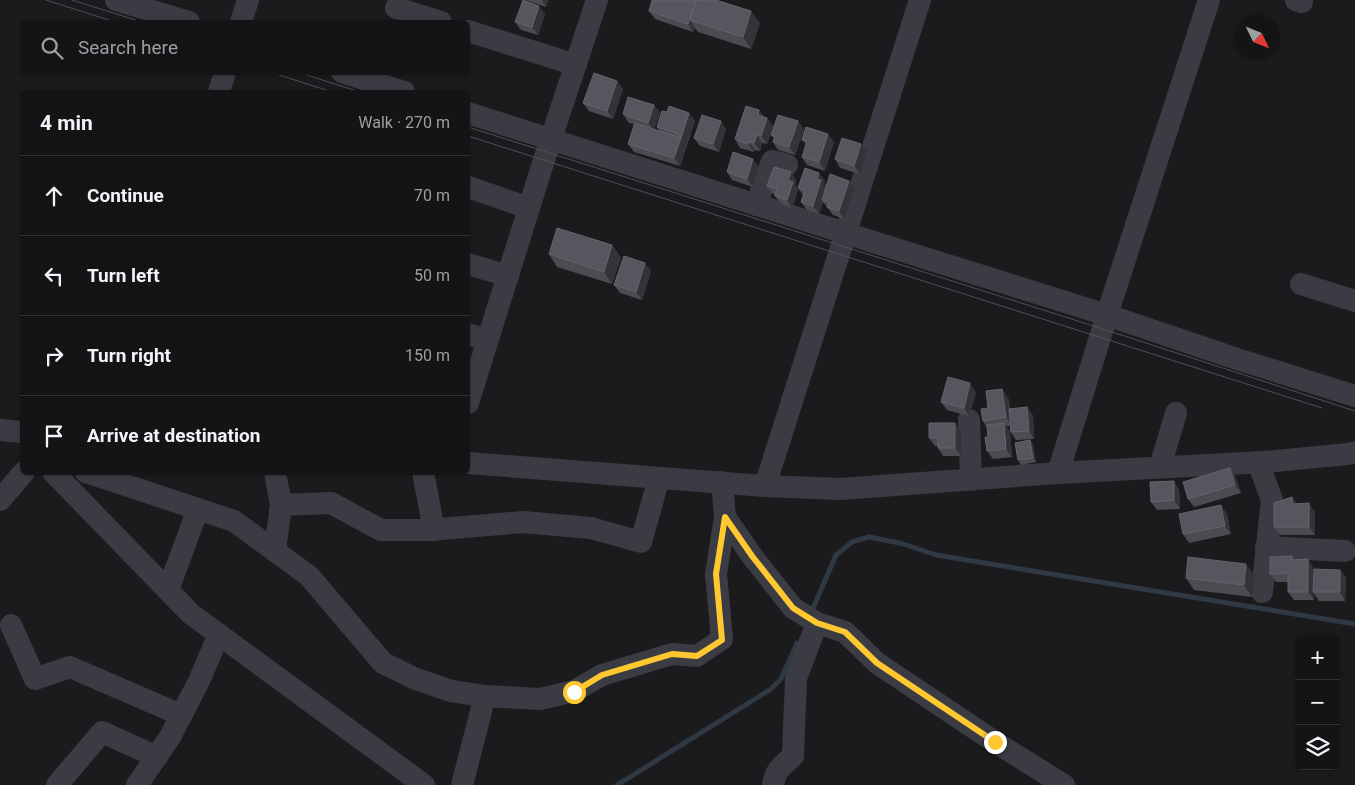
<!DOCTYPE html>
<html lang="en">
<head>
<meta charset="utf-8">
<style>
	:root { --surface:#141416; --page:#212123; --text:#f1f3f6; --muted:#9d9ea1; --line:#333335 }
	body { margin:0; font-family:Roboto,sans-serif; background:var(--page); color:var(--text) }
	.controls { position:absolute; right:15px; bottom:15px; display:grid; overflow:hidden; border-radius:8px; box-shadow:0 1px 4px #0004 }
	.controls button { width:45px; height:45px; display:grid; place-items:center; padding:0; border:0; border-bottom:1px solid var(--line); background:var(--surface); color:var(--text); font:25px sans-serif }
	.compass { position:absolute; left:1235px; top:15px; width:45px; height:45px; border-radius:50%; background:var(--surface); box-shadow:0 1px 4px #0004; rotate:133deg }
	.stop { position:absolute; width:15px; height:15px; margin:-11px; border:4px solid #ffc831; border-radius:50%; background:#fff }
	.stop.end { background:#ffc831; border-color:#fff; box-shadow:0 1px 5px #0008 }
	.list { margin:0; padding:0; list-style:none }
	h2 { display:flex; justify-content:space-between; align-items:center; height:65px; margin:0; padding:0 20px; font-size:21px }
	h2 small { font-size:16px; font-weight:400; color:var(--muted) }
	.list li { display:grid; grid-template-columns:32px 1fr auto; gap:15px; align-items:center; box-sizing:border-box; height:80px; padding:0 20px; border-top:1px solid var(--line) }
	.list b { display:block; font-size:19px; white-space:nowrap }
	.list em { font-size:16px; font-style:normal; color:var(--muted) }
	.icon { flex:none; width:28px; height:28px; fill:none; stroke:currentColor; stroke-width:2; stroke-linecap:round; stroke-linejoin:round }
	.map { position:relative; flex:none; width:1355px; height:785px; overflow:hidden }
	.search { position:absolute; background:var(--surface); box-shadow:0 1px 4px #0004; left:20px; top:20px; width:450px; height:55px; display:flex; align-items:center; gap:12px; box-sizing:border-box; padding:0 18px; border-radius:8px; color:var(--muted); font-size:19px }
	.panel { position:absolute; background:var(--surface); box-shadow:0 1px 4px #0004; left:20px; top:90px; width:450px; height:385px; border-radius:8px }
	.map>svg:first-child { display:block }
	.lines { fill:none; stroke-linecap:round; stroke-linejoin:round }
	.stream { stroke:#2f3943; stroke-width:5 }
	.minor { stroke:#3b3c43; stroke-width:22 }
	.tram { stroke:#4e5058; stroke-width:1 }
	.wall { fill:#4b4c52 }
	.shaded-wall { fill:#343438 }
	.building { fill:#56565e; stroke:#63646d }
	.route { stroke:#ffc831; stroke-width:6 }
</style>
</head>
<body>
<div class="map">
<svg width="1355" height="785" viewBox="0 0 1355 785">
	<rect width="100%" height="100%" fill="#1b1b1d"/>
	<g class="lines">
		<!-- stream -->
		<g class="stream">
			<path d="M811,613L836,555L852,542L869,537L900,543L936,555L1355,624"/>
			<path d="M617,785L771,689L781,679L797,643"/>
		</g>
		<!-- minor -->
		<g class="minor">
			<path d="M116,0L189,22"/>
			<path d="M1296,0L1302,2"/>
			<path d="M396,8L441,22"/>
			<path d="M241,22L248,0"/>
			<path d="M468,31L576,65"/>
			<path d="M342,72L404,92"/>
			<path d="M219,92L225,72"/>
			<path d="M468,113L845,233L1107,315L1237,359L1355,396"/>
			<path d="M468,187L529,208"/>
			<path d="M756,205L772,161L787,165"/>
			<path d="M468,264L508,276"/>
			<path d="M1301,284L1355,301"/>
			<path d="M468,334L487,340"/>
			<path d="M468,403L544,160L597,0"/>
			<path d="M969,420L971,480"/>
			<path d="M0,430L22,432"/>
			<path d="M1258,462L1272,500L1262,592"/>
			<path d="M468,463L765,486L840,489L1058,473L1264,462L1348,454L1355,452"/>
			<path d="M1160,467L1176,413"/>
			<path d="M53,472L191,614L424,785"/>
			<path d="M86,472L234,521L309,576L383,663L416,679L451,691L485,696L540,699L574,691L602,675L672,654L697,656L722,639L716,574L725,517L722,482"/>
			<path d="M423,472L434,530"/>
			<path d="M1058,473L1107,315L1209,0"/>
			<path d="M765,486L920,0"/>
			<path d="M0,500L24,472"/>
			<path d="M281,505L331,503L381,530H429L523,522L591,528L641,542L659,478"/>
			<path d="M725,517L752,556L793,608L817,623L845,632L877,663L995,742L1064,785"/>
			<path d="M1266,547L1345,551"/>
			<path d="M275,551L281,505L275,472"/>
			<path d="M168,590L198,509"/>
			<path d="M11,625L35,679L70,667L181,715"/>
			<path d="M57,785L102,732L157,757"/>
			<path d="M137,785L170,737L199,681L219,634"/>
			<path d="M462,785L485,696"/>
			<path d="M773,785C775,770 782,766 793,756L796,678L817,623"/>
		</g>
		<!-- tram -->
		<g class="tram">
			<path d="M46,0L115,22"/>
			<path d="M72,0L142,22"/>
			<path d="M270,72L332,92"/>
			<path d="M297,72L360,92"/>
			<path d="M468,127L1103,329L1355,411"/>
			<path d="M468,136L1322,408"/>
		</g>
	</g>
	<!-- wall -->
	<g class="wall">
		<path d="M526,0H548L546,7Z"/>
		<path d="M649,11L760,23L751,49L698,32L695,28L693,32L655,19Z"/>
		<path d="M545,14L538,35L521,30L515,22Z"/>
		<path d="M617,81L623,89L613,119L589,111L583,103Z"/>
		<path d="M654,105L660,113L654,129L659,131L657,127L667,112L689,113L695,121L680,166L634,152L628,144L634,124L629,123L623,114Z"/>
		<path d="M759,110L764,117L767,118L773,126L767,144L762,143L760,151L755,150L754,152L740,148L735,139Z"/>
		<path d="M798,121L804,130L795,155L778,150L773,142L774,138L771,135Z"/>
		<path d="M726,129L719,152L700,146L694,138Z"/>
		<path d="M802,140L834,142L825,171L807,165L802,157L806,144Z"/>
		<path d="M867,152L860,174L840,168L835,159Z"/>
		<path d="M759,167L753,187L732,180L727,172Z"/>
		<path d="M796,180L795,185L798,190L792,208L781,204L775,196V195L773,194L767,186Z"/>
		<path d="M825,181L824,184L826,186L849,181L855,189L844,219L833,215L823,202L819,214L807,210L801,202L803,195L798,188Z"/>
		<path d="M612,245L621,258L612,284L557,267L549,254Z"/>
		<path d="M651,271L642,300L620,293L614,285Z"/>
		<path d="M976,392L969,416L947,410L941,402Z"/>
		<path d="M1008,397L1010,409L1027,407L1033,416L1034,439L1016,440L1011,432L1010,426H1006L1010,431L1012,457L993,459L987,451L988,437L987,428L983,421Z"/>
		<path d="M961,431V456H943L938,448V446H935L929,438Z"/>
		<path d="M1030,440L1033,445L1036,462L1021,465L1018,460Z"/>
		<path d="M1230,468L1235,476L1241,493L1194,507L1188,499Z"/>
		<path d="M1179,489L1180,509L1157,510L1151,502Z"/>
		<path d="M1297,504L1315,512V535H1280L1274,527Z"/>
		<path d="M1227,514L1231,534L1189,543L1183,534Z"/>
		<path d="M1292,556L1294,560L1308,559L1313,568V591L1340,570L1346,578L1345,601H1319L1313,592L1314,600H1294L1288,592V582H1276L1270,574Z"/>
		<path d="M1255,576L1252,597L1194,590L1186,578Z"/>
	</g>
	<!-- shaded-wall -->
	<g class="shaded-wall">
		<path d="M542,0H548L546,7Z"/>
		<path d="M696,0L690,20L695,28L693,32L688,24Z"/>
		<path d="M539,6L545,14L538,35L532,27Z"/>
		<path d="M751,11L760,23L751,49L743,37Z"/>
		<path d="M617,81L623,89L613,119L607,111Z"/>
		<path d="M654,105L660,113L654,131L648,123Z"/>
		<path d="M759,110L765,119L758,115Z"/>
		<path d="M689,113L695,121L686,146L681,138Z"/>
		<path d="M767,118L773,126L767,144L761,136Z"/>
		<path d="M721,121L726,129L719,152L713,144Z"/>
		<path d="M798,121L804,130L795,155L789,147Z"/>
		<path d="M828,134L834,142L825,171L819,162Z"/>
		<path d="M757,135L762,143L760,151L754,143Z"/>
		<path d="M681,138L686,146L680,166L674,158Z"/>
		<path d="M749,142L755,150L754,152L748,144Z"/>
		<path d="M861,144L867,152L860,174L854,166Z"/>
		<path d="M753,159L759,167L753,187L747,179Z"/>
		<path d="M791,172L796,180L795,185L798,190L792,208L787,200L788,180Z"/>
		<path d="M819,173L825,181L824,184L827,188L822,200L823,202L819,214L813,206L817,179Z"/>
		<path d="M849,181L855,189L844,219L839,211Z"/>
		<path d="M612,245L621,258L612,284L604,272Z"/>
		<path d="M645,263L651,271L642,300L636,292Z"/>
		<path d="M970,383L976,392L969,416L964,408Z"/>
		<path d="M1002,389L1008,397L1012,426L1006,417Z"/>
		<path d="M1027,407L1033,416L1034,439L1029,431Z"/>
		<path d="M955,423L961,431V456L955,448Z"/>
		<path d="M1004,423L1010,431L1012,457L1006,449Z"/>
		<path d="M1030,440L1033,445L1036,462L1033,458Z"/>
		<path d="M1230,468L1235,476L1241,493L1235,485Z"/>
		<path d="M1174,481L1179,489L1180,509L1174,500Z"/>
		<path d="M1292,497L1298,505L1293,504Z"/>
		<path d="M1309,503L1315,512V535L1309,527Z"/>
		<path d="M1221,505L1227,514L1231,534L1225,526Z"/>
		<path d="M1308,559L1313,568L1314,600L1308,592Z"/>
		<path d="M1246,564L1255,576L1252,597L1244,585Z"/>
		<path d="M1340,570L1346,578L1345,601L1340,592Z"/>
	</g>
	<!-- building -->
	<g class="building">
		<path d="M523,0L539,6L532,27L515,22Z"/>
		<path d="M652,0H696L688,24L649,11Z"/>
		<path d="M696,0H716L751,11L743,37L690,20Z"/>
		<path d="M594,73L617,81L607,111L583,103Z"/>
		<path d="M628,97L654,105L648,123L623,114Z"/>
		<path d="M669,106L689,113L681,138L676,133L657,127L662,111L667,112Z"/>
		<path d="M746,106L759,110L758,115L767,118L761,136L757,135L754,143L749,142L748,144L735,139Z"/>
		<path d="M702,115L721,121L713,144L694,138Z"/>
		<path d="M778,115L798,121L789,147L773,142L775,136L771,135Z"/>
		<path d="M635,123L681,138L674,158L628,144Z"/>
		<path d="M806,127L828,134L819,162L802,157L807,141L802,140Z"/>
		<path d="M842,138L861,144L854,166L835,159Z"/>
		<path d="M733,152L753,159L747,179L727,172Z"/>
		<path d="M774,167L791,172L788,180L793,182L787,200L775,196L777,189L767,186Z"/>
		<path d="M805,168L819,173L817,179L821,180L813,206L801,202L805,190L798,188Z"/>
		<path d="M830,174L849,181L839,211L827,207L829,202L822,200Z"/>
		<path d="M557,228L612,245L604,272L549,254Z"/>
		<path d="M624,256L645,263L636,292L614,285Z"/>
		<path d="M948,377L970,383L964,408L941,402Z"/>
		<path d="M1002,389L1006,417L983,421L981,409L988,408L986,391Z"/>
		<path d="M1027,407L1029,431L1011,432L1009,409Z"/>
		<path d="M929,423H955V448H938V437L929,438Z"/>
		<path d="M1004,423L1006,449L987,451L985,437H988L987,425Z"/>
		<path d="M1030,440L1033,458L1018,460L1015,443Z"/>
		<path d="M1230,468L1235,485L1188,499L1183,482Z"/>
		<path d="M1174,481V500L1151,502L1150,482Z"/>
		<path d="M1292,497L1293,504L1309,503V527H1274V503Z"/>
		<path d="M1221,505L1225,526L1183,534L1179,514Z"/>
		<path d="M1292,556V560L1308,559V592H1288V573L1270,574V557Z"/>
		<path d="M1188,557L1246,564L1244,585L1186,578Z"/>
		<path d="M1314,569L1340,570V592H1313Z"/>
	</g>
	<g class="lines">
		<!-- route -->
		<path class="route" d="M574,692L602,675L672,654L697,656L722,640L716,574L725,517L752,556L793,608L817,623L845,632L877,663L995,742"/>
	</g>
</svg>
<div class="controls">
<button>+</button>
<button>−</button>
<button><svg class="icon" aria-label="layers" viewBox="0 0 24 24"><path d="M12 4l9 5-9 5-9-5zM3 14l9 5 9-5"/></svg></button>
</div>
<svg class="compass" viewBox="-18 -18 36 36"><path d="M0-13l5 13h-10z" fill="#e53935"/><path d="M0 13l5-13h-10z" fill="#9d9ea1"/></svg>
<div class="stop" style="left:574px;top:692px"></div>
<div class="stop end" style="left:995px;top:742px"></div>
<div class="search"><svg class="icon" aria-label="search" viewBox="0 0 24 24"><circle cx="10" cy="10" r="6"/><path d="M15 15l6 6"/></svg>Search here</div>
<section class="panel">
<h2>4 min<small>Walk · 270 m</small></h2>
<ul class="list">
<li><svg class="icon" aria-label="ahead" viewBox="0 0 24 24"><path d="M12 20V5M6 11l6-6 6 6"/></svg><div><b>Continue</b></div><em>70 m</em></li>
<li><svg class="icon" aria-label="left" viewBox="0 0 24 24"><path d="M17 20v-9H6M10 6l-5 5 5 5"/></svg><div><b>Turn left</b></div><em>50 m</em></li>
<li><svg class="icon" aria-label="right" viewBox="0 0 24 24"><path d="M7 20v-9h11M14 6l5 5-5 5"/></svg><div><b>Turn right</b></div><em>150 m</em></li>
<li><svg class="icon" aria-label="arrive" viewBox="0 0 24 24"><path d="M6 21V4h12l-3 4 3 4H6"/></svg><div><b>Arrive at destination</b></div></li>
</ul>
</section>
</div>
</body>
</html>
